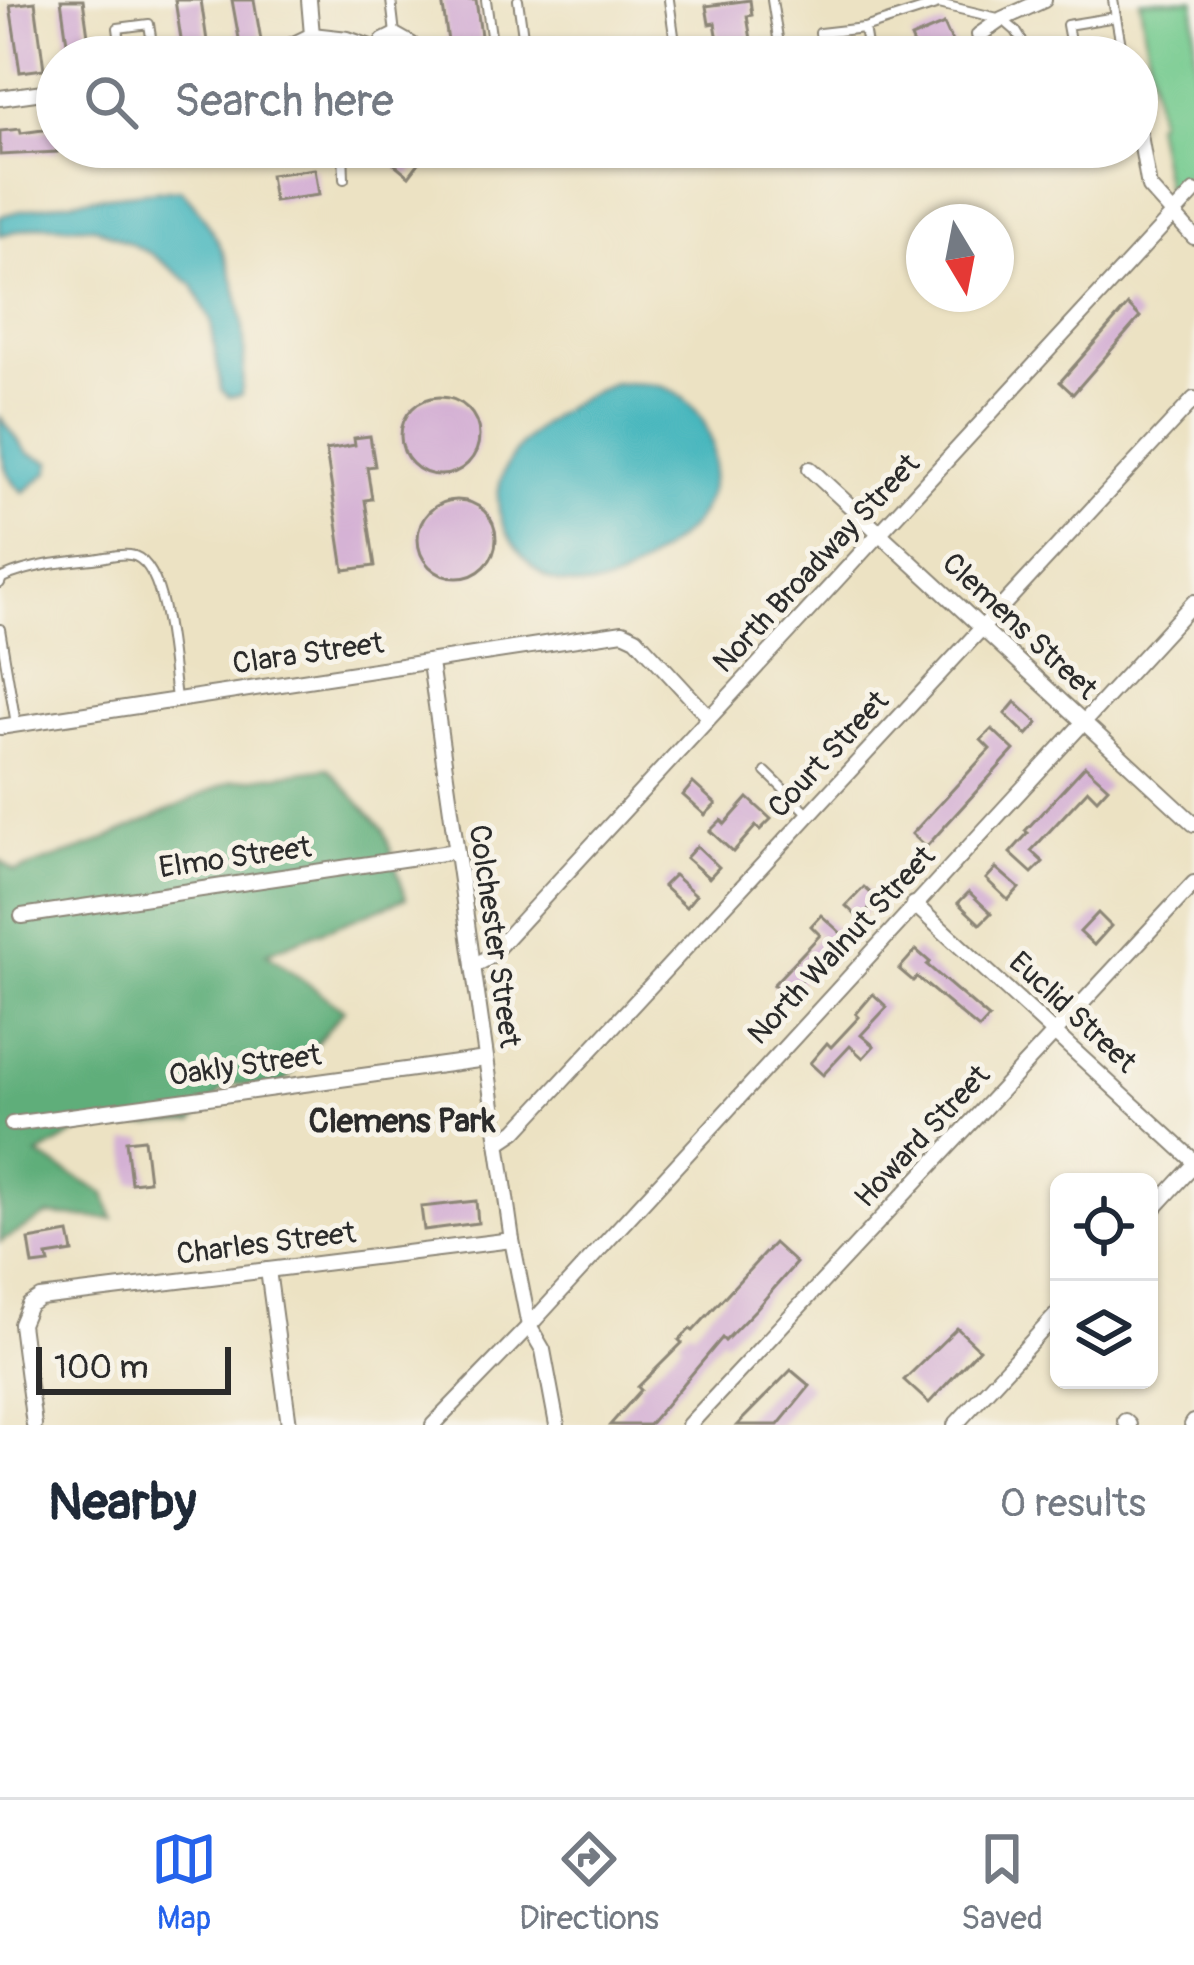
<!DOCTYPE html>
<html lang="en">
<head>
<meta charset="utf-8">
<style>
	:root { --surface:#fff; --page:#f6f6f7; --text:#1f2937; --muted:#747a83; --line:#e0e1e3; --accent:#2563eb }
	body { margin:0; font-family:Pangolin,sans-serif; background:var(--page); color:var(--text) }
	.controls { position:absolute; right:36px; bottom:36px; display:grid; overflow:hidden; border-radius:18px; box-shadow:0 3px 9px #0004 }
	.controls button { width:108px; height:108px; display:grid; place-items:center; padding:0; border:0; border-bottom:3px solid var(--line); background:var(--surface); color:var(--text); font:60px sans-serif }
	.compass { position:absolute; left:906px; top:204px; width:108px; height:108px; border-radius:50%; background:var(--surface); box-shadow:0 3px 9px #0004; rotate:170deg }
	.scale { position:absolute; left:36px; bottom:30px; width:195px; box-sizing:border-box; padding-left:12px; border:6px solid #2b2b2b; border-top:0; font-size:33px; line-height:42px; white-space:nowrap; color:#2b2b2b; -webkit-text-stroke:9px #f7f3e8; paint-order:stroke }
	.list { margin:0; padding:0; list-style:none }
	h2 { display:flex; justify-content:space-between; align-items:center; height:156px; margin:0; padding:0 48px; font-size:51px }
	h2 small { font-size:39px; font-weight:400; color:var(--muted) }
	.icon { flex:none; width:66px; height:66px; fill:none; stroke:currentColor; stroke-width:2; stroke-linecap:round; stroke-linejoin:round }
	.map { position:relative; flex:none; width:1194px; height:1425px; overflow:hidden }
	.search { position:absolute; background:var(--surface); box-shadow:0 3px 9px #0004; left:36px; right:36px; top:36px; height:132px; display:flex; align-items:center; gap:30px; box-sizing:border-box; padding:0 42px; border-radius:66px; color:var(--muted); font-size:45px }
	.sheet { height:372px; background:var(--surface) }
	nav { display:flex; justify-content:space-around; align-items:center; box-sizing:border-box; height:168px; border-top:3px solid var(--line); background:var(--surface); font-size:33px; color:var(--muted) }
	nav a { display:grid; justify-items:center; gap:6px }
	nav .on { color:var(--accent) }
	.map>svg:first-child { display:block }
	.green { fill:#74ca8f; stroke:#507a5d; stroke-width:3 }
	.forest { fill:#5fae7a; stroke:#456c52; stroke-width:3 }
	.water { fill:#48b7be; stroke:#3a7174; stroke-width:3 }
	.building { fill:#d4b0d4 }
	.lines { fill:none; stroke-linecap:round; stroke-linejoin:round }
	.lane-casing { stroke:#8c8677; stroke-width:12 }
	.street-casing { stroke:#8c8677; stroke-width:18 }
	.lane { stroke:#fff; stroke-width:8 }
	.street { stroke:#fff; stroke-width:14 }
	.labels { text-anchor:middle; stroke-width:10; stroke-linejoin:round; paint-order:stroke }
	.street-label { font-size:30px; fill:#2b2b2b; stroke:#f7f3e8 }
	.neighbourhood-label { font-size:33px; font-weight:bold; fill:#2b2b2b; stroke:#f7f3e8 }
</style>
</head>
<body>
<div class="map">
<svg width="1194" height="1425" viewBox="0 0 1194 1425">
	<rect width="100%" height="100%" fill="#f7f3e8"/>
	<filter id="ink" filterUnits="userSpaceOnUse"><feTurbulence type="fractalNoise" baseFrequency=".00833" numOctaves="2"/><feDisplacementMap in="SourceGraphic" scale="24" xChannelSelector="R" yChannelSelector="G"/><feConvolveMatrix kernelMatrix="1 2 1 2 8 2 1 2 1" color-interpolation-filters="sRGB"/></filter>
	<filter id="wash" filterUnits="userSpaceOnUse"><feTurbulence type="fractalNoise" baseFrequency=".004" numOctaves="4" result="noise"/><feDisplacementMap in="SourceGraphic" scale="48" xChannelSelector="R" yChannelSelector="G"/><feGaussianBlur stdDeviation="2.7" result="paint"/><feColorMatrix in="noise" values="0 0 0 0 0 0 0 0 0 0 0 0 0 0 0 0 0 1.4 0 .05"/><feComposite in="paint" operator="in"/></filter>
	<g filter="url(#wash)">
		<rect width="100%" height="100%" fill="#ece2c3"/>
		<!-- green -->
		<path class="green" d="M1194,0V167L1171,192L1166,188L1154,123L1158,121L1140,1Z"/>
		<!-- forest -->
		<path class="forest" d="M328,768L384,830L406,898L266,953L344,1010L280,1087L228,1084L193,1122L81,1130L38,1155L105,1194L113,1219L48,1215L0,1242V860L15,872L90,846L232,781Z"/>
		<!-- water -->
		<g class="water">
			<path d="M180,189C232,241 253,322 241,395L229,397L221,390L211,321L193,285L152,254L95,227L41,225L0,235V216C59,200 120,194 180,189Z"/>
			<path d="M614,383C634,384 658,381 676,393C722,422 723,482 695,522C686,534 672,543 660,552C625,579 607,593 561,583C540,578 525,560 513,543C462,469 554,406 614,383Z"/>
			<path d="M0,417L28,453L51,462L49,472L24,492C0,475 0,447 0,417Z"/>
		</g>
		<g id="blocks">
			<!-- building -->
			<g class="building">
				<path d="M61,0H83L91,57H69Z"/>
				<path d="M175,0H201L208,48L183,52Z"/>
				<path d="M232,0H254L261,40L240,44Z"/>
				<path d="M442,0H476L484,57L450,55Z"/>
				<path d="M750,0L752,15L747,16L754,57H721L715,23L709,24L706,6Z"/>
				<path d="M35,2L44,69L20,72L10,5Z"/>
				<path d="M944,24L959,57H919L911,38Z"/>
				<path d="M57,128V152L0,155V131L20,129L21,133Z"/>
				<path d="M385,147H431L409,176L381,153Z"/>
				<path d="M315,169L319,195L274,201L270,175Z"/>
				<path d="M1128,305L1140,317L1073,394L1060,382Z"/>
				<circle cx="440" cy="436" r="39"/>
				<path d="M370,436L375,466L367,467L372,499L365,500L375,566L344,570L326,450L355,445L354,438Z"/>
				<circle cx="457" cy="539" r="39"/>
				<path d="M1015,702L1038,723L1027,735L1005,714Z"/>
				<path d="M992,729L1014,750L926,847L912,834L990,749L981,740Z"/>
				<path d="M1085,766L1108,787L1097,799L1088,790L1031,851L1043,862L1032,873L1010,853L1028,833L1025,831Z"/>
				<path d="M693,783L716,804L705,815L683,795Z"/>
				<path d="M748,798L771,819L760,830L756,826L733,852L710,831L721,820L725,824Z"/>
				<path d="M697,846L719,867L709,878L686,858Z"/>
				<path d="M996,868L1019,888L1008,900L986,879Z"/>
				<path d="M674,875L696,895L686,907L663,886Z"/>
				<path d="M864,887L877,899L860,919L846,906Z"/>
				<path d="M969,892L991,913L980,924L958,903Z"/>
				<path d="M1098,913L1111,926L1094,945L1080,932Z"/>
				<path d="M821,915L843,935L787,997L773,985L820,935L811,926Z"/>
				<path d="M916,950L930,962L927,965L989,1018L979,1029L917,977L913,981L899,969Z"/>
				<path d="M873,994L887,1007L861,1035L874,1046L863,1058L850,1046L823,1075L810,1063L827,1043L831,1047L859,1017L856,1014Z"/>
				<path d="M144,1139L149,1181L131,1183L126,1141Z"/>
				<path d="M476,1201L478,1223L424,1230L421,1207Z"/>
				<path d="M69,1233L73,1252L47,1256L49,1263L33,1265L29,1240Z"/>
				<path d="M774,1243L796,1263L756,1309L725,1341L722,1338L649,1425H610L641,1390L638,1387L682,1343L679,1340L690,1329L693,1331Z"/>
				<path d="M957,1328L979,1349L929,1403L904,1380Z"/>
				<path d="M791,1370L810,1386L778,1425H737Z"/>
			</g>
		</g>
	</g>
	<g filter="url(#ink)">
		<use href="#blocks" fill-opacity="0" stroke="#8c8677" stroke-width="3"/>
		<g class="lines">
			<!-- lane casing -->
			<g class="lane-casing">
				<g id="lane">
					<path d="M391,0L395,34"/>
					<path d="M486,0L493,50"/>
					<path d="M518,0L526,57"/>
					<path d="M669,0L677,57"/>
					<path d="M772,0L781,57"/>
					<path d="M1113,0L1123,57"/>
					<path d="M864,28L869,57"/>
					<path d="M979,35L984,57"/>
					<path d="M122,57L118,28L149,24L154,57"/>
					<path d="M824,57L820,33L864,28L939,4L1002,19L1016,31L1032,57"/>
					<path d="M1073,57L1067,25L1116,17"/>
					<path d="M256,147L258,157"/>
					<path d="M343,147L344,179"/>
					<path d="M539,147L540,156L556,162L666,147"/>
					<path d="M0,583L2,578C31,565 62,562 93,559C104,558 119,553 130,555C168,559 171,666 176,698"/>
					<path d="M0,629L16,724"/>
					<path d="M766,772L808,813"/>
				</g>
			</g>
			<!-- street casing -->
			<g class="street-casing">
				<g id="street">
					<path d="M312,35L348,39L379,50"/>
					<path d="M979,35L1002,19L1044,0"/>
					<path d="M267,57L312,35L309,0"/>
					<path d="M380,57L383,41L395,35L411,44L412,57"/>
					<path d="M0,98L57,90"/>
					<path d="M1140,135L1149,187L1194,237"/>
					<path d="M810,469L1194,824"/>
					<path d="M430,663L512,1240L529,1326L543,1350L557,1425"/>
					<path d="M0,727L623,632L636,638L709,717"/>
					<path d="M914,904L1194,1161"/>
					<path d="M22,916L456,851"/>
					<path d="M473,966L488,958L1194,192"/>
					<path d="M12,1124L486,1059"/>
					<path d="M498,1143L516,1131L1194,399"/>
					<path d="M1149,1214L1194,1165"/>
					<path d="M268,1270L289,1425"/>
					<path d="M1125,1421L1129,1425"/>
					<path d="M34,1425L21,1324L29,1305L40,1298L512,1240"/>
					<path d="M433,1425L529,1326L1194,602"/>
					<path d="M689,1425L1194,883"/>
					<path d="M955,1425L1059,1312"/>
					<path d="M1192,1425L1194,1422"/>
				</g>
			</g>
			<!-- lane -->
			<use href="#lane" class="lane"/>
			<!-- street -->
			<use href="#street" class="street"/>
		</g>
	</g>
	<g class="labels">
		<!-- street labels -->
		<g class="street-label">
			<text transform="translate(816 563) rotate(-47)" y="10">North Broadway Street</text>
			<text transform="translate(1020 626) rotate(43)" y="10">Clemens Street</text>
			<text transform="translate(308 653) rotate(-8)" y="10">Clara Street</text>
			<text transform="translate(828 754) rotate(-47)" y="10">Court Street</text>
			<text transform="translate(235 857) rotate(-8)" y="10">Elmo Street</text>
			<text transform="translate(495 936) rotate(82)" y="10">Colchester Street</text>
			<text transform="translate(841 945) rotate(-47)" y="10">North Walnut Street</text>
			<text transform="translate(1073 1012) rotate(43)" y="10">Euclid Street</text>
			<text transform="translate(245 1065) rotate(-8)" y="10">Oakly Street</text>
			<text transform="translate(922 1136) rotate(-47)" y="10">Howard Street</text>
			<text transform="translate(266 1243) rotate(-7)" y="10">Charles Street</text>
		</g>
		<!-- neighbourhood labels -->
		<g class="neighbourhood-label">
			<text x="402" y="1132">Clemens Park</text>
		</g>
	</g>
</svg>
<div class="controls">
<button><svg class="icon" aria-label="locate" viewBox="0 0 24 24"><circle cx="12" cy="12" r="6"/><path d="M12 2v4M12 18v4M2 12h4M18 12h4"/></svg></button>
<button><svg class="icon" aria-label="layers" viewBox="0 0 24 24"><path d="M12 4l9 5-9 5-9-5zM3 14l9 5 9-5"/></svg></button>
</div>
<svg class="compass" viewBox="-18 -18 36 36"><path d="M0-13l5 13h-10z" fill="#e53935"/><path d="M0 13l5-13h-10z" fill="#747a83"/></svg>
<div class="scale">100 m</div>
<div class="search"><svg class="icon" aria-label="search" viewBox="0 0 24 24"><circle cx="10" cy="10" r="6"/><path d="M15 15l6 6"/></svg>Search here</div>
</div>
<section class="sheet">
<h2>Nearby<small>0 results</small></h2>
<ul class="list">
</ul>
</section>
<nav>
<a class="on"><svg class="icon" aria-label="map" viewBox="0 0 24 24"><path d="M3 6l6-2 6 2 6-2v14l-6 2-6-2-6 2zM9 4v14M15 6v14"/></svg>Map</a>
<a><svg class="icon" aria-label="directions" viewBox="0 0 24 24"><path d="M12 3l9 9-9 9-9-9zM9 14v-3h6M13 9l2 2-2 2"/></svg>Directions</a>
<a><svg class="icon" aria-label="saved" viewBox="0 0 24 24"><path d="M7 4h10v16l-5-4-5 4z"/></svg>Saved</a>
</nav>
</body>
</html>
